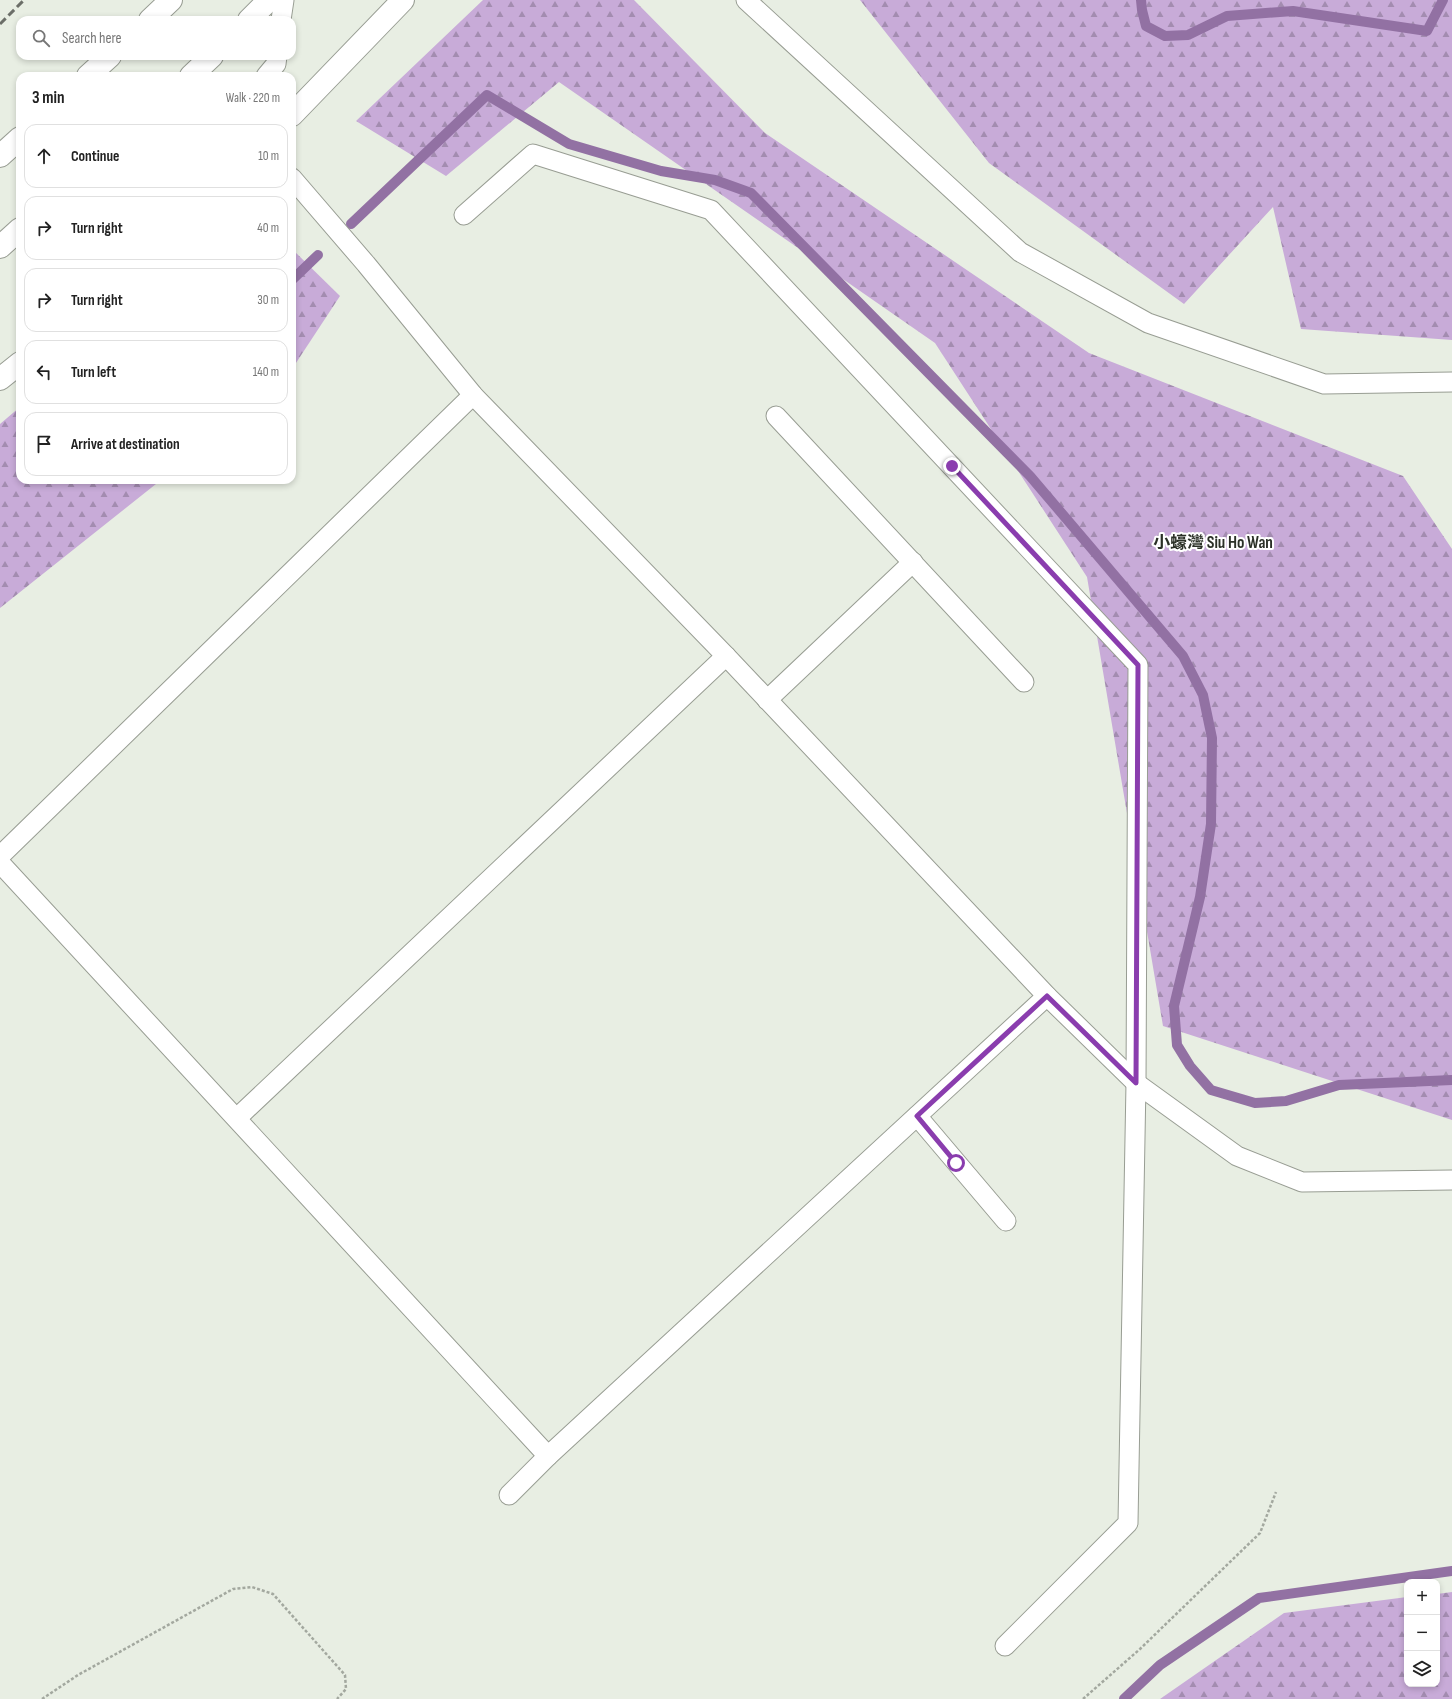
<!DOCTYPE html>
<html lang="en">
<head>
<meta charset="utf-8">
<style>
	:root { --surface:#fff; --page:#f2f2f2; --text:#222; --muted:#767676; --line:#e0e0e0 }
	body { margin:0; font-family:"Sofia Sans Condensed","Noto Sans TC",sans-serif; background:var(--page); color:var(--text) }
	.controls { position:absolute; right:12px; bottom:12px; display:grid; overflow:hidden; border-radius:8px; box-shadow:0 2px 6px #0003 }
	.controls button { width:36px; height:36px; display:grid; place-items:center; padding:0; border:0; border-bottom:1px solid var(--line); background:var(--surface); color:var(--text); font:20px sans-serif }
	.stop { position:absolute; width:12px; height:12px; margin:-9px; border:3px solid #8a3dae; border-radius:50%; background:#fff }
	.stop.end { background:#8a3dae; border-color:#fff; box-shadow:0 1px 4px #0008 }
	.list { margin:0; padding:0; list-style:none }
	h2 { display:flex; justify-content:space-between; align-items:center; height:52px; margin:0; padding:0 16px; font-size:17px }
	h2 small { font-size:13px; font-weight:400; color:var(--muted) }
	.list li { display:grid; grid-template-columns:26px 1fr auto; gap:12px; align-items:center; box-sizing:border-box; height:64px; margin:0 8px 8px; padding:0 8px; border:1px solid var(--line); border-radius:12px }
	.list b { display:block; font-size:15px; white-space:nowrap }
	.list em { font-size:13px; font-style:normal; color:var(--muted) }
	.icon { flex:none; width:22px; height:22px; fill:none; stroke:currentColor; stroke-width:2; stroke-linecap:round; stroke-linejoin:round }
	.map { position:relative; flex:none; width:1452px; height:1699px; overflow:hidden }
	.search { position:absolute; background:var(--surface); box-shadow:0 2px 6px #0003; left:16px; top:16px; width:280px; height:44px; display:flex; align-items:center; gap:10px; box-sizing:border-box; padding:0 14px; border-radius:12px; color:var(--muted); font-size:15px }
	.panel { position:absolute; background:var(--surface); box-shadow:0 2px 6px #0003; left:16px; top:72px; width:280px; height:412px; border-radius:12px }
	.map>svg:first-child { display:block }
	.forest { fill:url(#forest-firs) }
	.lines { fill:none; stroke-linecap:round; stroke-linejoin:round }
	.stream { stroke:#9271a3; stroke-width:10 }
	.lane-casing { stroke:#989d93; stroke-width:21 }
	.secondary-casing { stroke:#989d93; stroke-width:24 }
	.highway-casing { stroke:#989d93; stroke-width:24 }
	.path { stroke:#a3a89f; stroke-width:2.5; stroke-dasharray:3 2; stroke-linecap:butt }
	.lane { stroke:#fff; stroke-width:19 }
	.secondary { stroke:#fff; stroke-width:22 }
	.highway { stroke:#fff; stroke-width:22 }
	.rail { stroke:#6b6e68; stroke-width:3; stroke-dasharray:8 4; stroke-linecap:butt }
	.route { stroke:#8a3dae; stroke-width:5 }
	.labels { text-anchor:middle; stroke-width:4; stroke-linejoin:round; paint-order:stroke }
	.district-label { font-size:17px; font-weight:bold; fill:#2b3027; stroke:#fff }
</style>
</head>
<body>
<div class="map">
<svg width="1452" height="1699" viewBox="0 0 1452 1699">
	<defs>
		<pattern id="forest-firs" width="22" height="20" patternUnits="userSpaceOnUse"><rect width="22" height="20" fill="#c8abd8"/><path d="M5 1l3.5 6h-7zM16 11l3.5 6h-7z" fill="#a38cb0"/></pattern>
	</defs>
	<rect width="100%" height="100%" fill="#e8eee3"/>
	<!-- forest -->
	<g class="forest">
		<path d="M483,0H634L765,133L1089,353L1403,476L1452,549V1120L1163,1026L1087,577L935,343L559,82L446,176L356,121Z"/>
		<path d="M860,0H1452V340L1301,329L1273,207L1184,304L989,163Z"/>
		<path d="M292,249L340,296L292,369Z"/>
		<path d="M20,407V480H161L0,608V424Z"/>
		<path d="M1452,1592V1699H1160L1284,1613L1407,1597V1684H1437V1594Z"/>
	</g>
	<g class="lines">
		<!-- stream -->
		<g class="stream">
			<path d="M1141,0L1142,10L1146,26L1165,36L1188,35L1227,16L1293,11L1427,31L1443,0"/>
			<path d="M351,224L487,95L569,144L661,171L715,180L751,193L1030,476L1183,656L1203,695L1212,738L1211,824L1200,897L1174,1006L1177,1045L1190,1066L1211,1090L1255,1103L1286,1101L1339,1085L1452,1080"/>
			<path d="M292,280L318,255"/>
			<path d="M1124,1699L1160,1665L1259,1598L1452,1571"/>
		</g>
		<!-- lane casing -->
		<g class="lane-casing">
			<g id="lane">
				<path d="M746,0L1020,252L1148,323L1324,384L1452,382"/>
				<path d="M281,20L284,0"/>
				<path d="M266,76L276,64L277,56"/>
				<path d="M292,178L366,264L473,395L726,656L1047,996L1136,1083L1237,1156L1302,1182L1452,1180"/>
				<path d="M464,215L533,154L711,210L1138,665L1136,1083L1128,1523L1005,1646"/>
				<path d="M776,416L1024,682"/>
				<path d="M767,700L913,562"/>
				<path d="M0,856L473,395"/>
				<path d="M0,863L548,1456L1047,996"/>
				<path d="M917,1116L1006,1221"/>
				<path d="M237,1118L726,656"/>
				<path d="M509,1495L548,1456"/>
			</g>
		</g>
		<!-- secondary casing -->
		<g class="secondary-casing">
			<g id="secondary">
				<path d="M292,115L403,0"/>
				<path d="M0,379L20,363"/>
			</g>
		</g>
		<!-- highway casing -->
		<g class="highway-casing">
			<g id="highway">
				<path d="M150,20L171,0"/>
				<path d="M249,20L269,0"/>
				<path d="M88,76L110,56"/>
				<path d="M191,76L212,56"/>
				<path d="M0,156L20,138"/>
				<path d="M0,247L20,229"/>
			</g>
		</g>
		<!-- path -->
		<g class="path">
			<path d="M42,1699L78,1675L233,1589L252,1587L273,1594L345,1675L346,1689L337,1699"/>
			<path d="M1083,1699L1140,1649L1260,1533L1276,1492"/>
		</g>
		<!-- lane -->
		<use href="#lane" class="lane"/>
		<!-- secondary -->
		<use href="#secondary" class="secondary"/>
		<!-- highway -->
		<use href="#highway" class="highway"/>
		<!-- rail -->
		<path class="rail" d="M0,24L24,0"/>
	</g>
	<g class="lines">
		<!-- route -->
		<path class="route" d="M952,466L1138,665L1136,1083L1047,996L917,1116L956,1163"/>
	</g>
	<g class="labels">
		<!-- district labels -->
		<g class="district-label">
			<text x="1213" y="548">小蠔灣 Siu Ho Wan</text>
		</g>
	</g>
</svg>
<div class="controls">
<button>+</button>
<button>−</button>
<button><svg class="icon" aria-label="layers" viewBox="0 0 24 24"><path d="M12 4l9 5-9 5-9-5zM3 14l9 5 9-5"/></svg></button>
</div>
<div class="stop" style="left:956px;top:1163px"></div>
<div class="stop end" style="left:952px;top:466px"></div>
<div class="search"><svg class="icon" aria-label="search" viewBox="0 0 24 24"><circle cx="10" cy="10" r="6"/><path d="M15 15l6 6"/></svg>Search here</div>
<section class="panel">
<h2>3 min<small>Walk · 220 m</small></h2>
<ul class="list">
<li><svg class="icon" aria-label="ahead" viewBox="0 0 24 24"><path d="M12 20V5M6 11l6-6 6 6"/></svg><div><b>Continue</b></div><em>10 m</em></li>
<li><svg class="icon" aria-label="right" viewBox="0 0 24 24"><path d="M7 20v-9h11M14 6l5 5-5 5"/></svg><div><b>Turn right</b></div><em>40 m</em></li>
<li><svg class="icon" aria-label="right" viewBox="0 0 24 24"><path d="M7 20v-9h11M14 6l5 5-5 5"/></svg><div><b>Turn right</b></div><em>30 m</em></li>
<li><svg class="icon" aria-label="left" viewBox="0 0 24 24"><path d="M17 20v-9H6M10 6l-5 5 5 5"/></svg><div><b>Turn left</b></div><em>140 m</em></li>
<li><svg class="icon" aria-label="arrive" viewBox="0 0 24 24"><path d="M6 21V4h12l-3 4 3 4H6"/></svg><div><b>Arrive at destination</b></div></li>
</ul>
</section>
</div>
</body>
</html>
